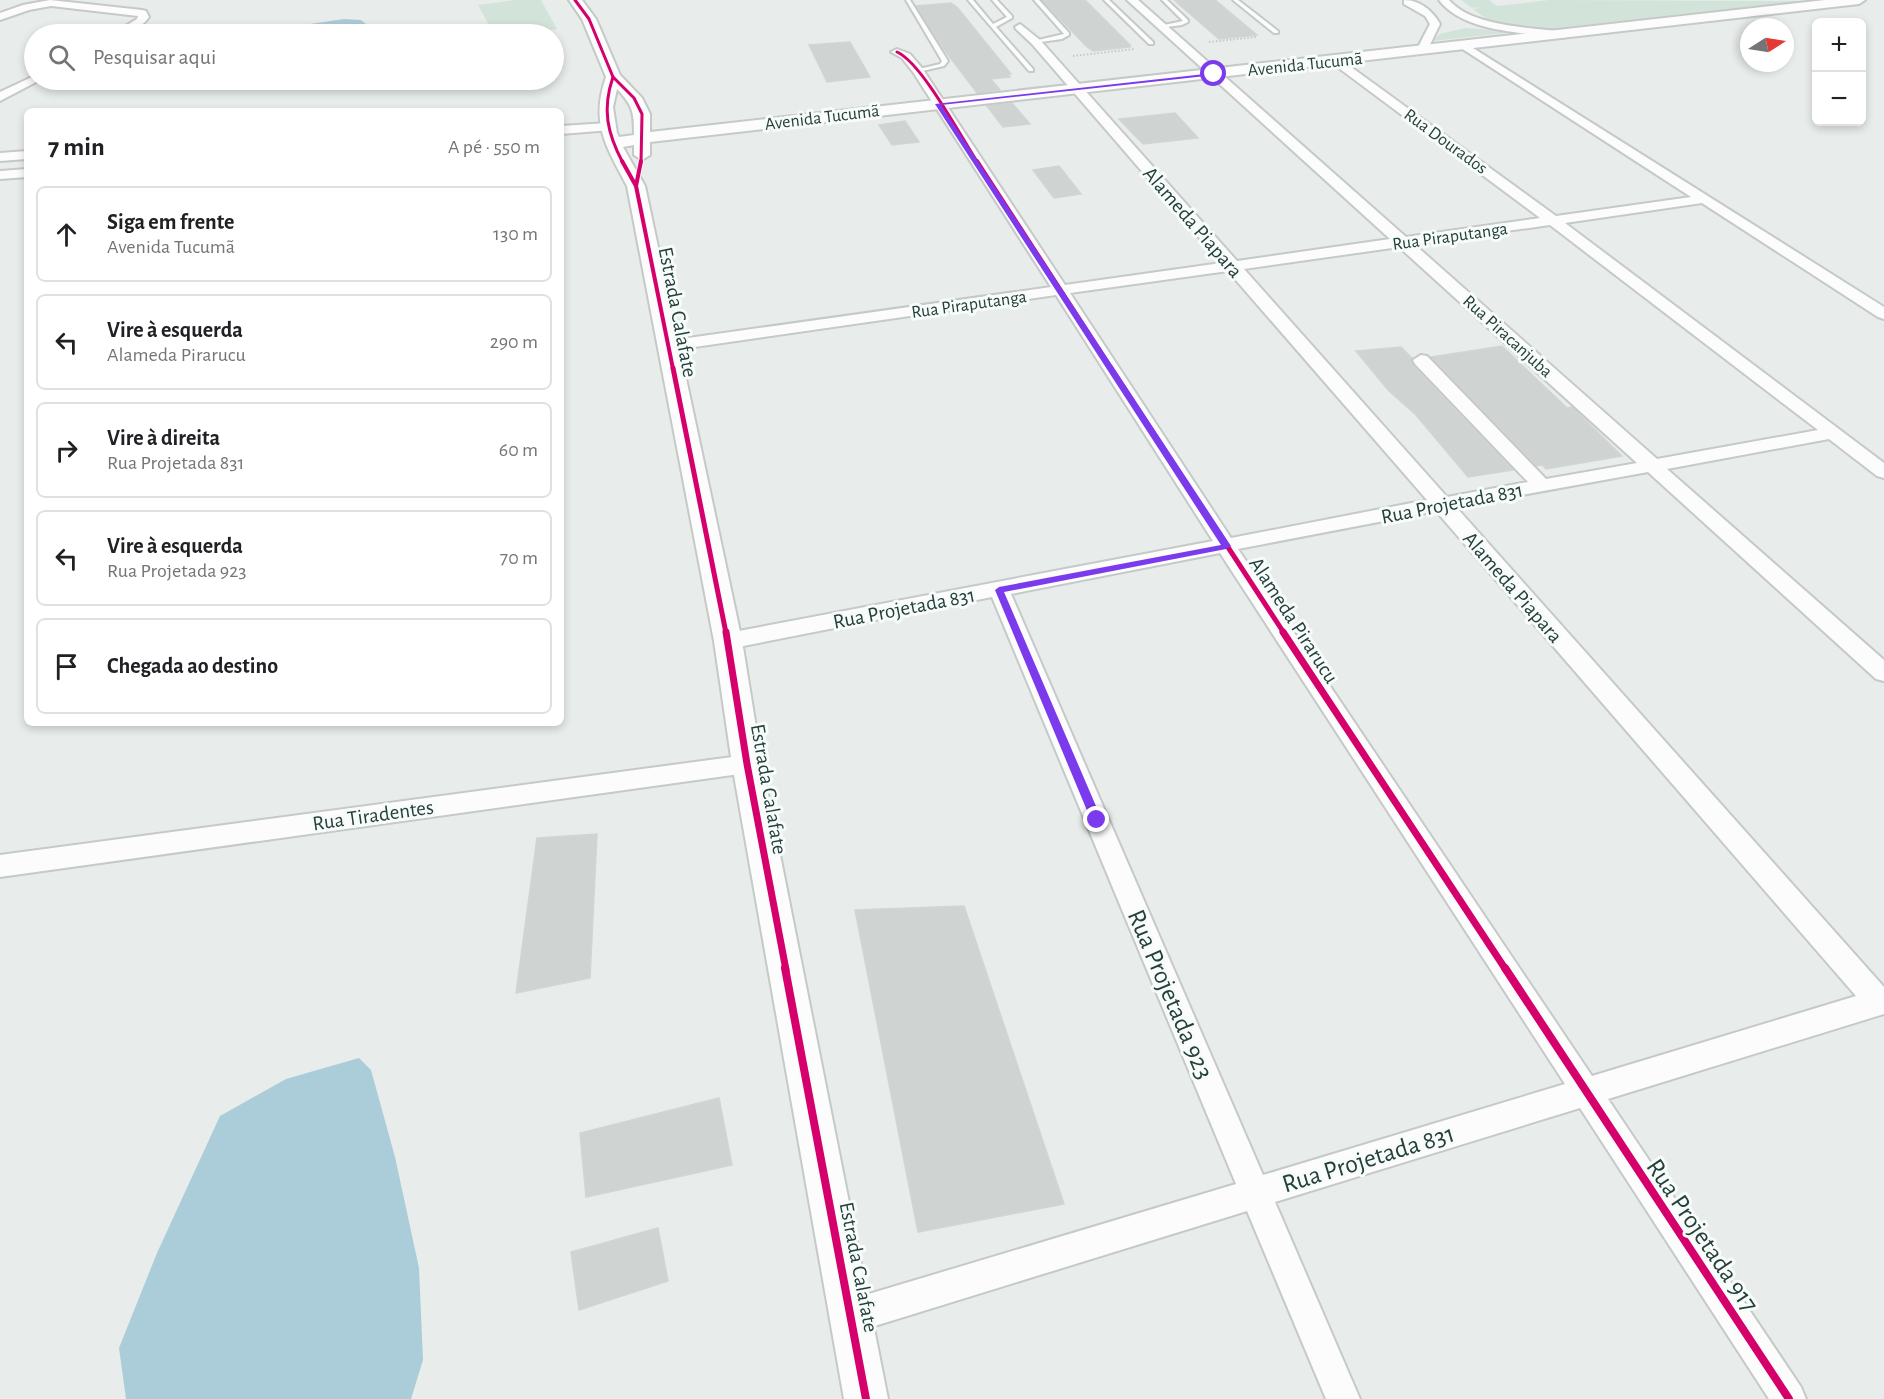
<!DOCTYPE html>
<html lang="pt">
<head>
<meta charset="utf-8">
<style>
	:root { --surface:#fff; --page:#f6f6f6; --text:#202124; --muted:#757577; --line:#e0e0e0 }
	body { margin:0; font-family:"Alegreya Sans",sans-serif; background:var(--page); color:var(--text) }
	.controls { position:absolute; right:18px; top:18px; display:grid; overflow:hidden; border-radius:9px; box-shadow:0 3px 9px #0003 }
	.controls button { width:54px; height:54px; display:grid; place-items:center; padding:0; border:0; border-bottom:2px solid var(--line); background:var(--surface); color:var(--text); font:30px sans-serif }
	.compass { position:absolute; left:1740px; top:18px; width:54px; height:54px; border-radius:50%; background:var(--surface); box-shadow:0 3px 9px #0003; rotate:78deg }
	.stop { position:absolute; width:18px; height:18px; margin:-14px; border:4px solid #7c3aed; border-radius:50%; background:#fff }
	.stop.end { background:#7c3aed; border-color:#fff; box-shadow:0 2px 6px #0008 }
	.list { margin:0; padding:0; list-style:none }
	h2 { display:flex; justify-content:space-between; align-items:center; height:78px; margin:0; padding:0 24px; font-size:26px }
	h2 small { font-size:20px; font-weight:400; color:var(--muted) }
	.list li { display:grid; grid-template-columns:39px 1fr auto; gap:18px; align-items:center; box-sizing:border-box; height:96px; margin:0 12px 12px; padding:0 12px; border:2px solid var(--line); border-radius:9px }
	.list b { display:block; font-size:22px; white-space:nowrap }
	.list p { margin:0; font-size:20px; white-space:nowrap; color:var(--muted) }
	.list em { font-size:20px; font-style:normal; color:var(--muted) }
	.icon { flex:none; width:33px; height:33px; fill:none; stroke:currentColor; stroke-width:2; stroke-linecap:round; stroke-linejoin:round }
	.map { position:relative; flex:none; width:1884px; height:1399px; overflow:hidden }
	.search { position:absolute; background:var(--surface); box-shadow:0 3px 9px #0003; left:24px; top:24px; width:540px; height:66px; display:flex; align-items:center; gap:15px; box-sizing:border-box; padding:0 21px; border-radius:33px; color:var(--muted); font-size:22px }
	.panel { position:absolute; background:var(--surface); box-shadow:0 3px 9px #0003; left:24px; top:108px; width:540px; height:618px; border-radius:9px }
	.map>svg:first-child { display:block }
	.green { fill:#d2e4da }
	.water { fill:#abccd9 }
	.building { fill:#cfd3d2; stroke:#d1d5d4; stroke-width:1.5 }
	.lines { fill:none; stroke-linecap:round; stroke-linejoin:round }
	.service-casing { stroke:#c5c9c8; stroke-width:4 }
	.minor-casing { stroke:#c5c9c8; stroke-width:4 }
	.tertiary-casing { stroke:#c5c9c8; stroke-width:4 }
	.path { stroke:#c3cbca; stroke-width:2; stroke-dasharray:1.5 2; stroke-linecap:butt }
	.service { fill:#fcfcfc; fill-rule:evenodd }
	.minor { fill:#fcfcfc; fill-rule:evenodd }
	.tertiary { fill:#fcfcfc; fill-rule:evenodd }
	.cycleway-far4-casing { stroke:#f7fbf9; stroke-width:5 }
	.cycleway-far3-casing { stroke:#f7fbf9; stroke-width:6 }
	.cycleway-far2-casing { stroke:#f7fbf9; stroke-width:8 }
	.cycleway-far1-casing { stroke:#f7fbf9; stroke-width:10 }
	.cycleway-casing { stroke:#f7fbf9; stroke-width:12 }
	.cycleway-far4 { stroke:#d6006c; stroke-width:3 }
	.cycleway-far3 { stroke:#d6006c; stroke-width:4 }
	.cycleway-far2 { stroke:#d6006c; stroke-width:5 }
	.cycleway-far1 { stroke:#d6006c; stroke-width:7 }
	.cycleway { stroke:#d6006c; stroke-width:8 }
	.route { fill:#7c3aed }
	.labels { text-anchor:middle; stroke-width:6; stroke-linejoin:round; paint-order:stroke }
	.far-street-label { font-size:18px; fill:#25403c; stroke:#f7fbf9 }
	.street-label { font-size:21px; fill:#25403c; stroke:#f7fbf9 }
	.near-street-label { font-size:26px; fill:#25403c; stroke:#f7fbf9 }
</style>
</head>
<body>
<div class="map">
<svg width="1884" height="1399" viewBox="0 0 1884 1399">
	<rect width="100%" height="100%" fill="#e8eceb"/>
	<!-- green -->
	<g class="green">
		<path d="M515,0H541L557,29L518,34H494L478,5Z"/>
		<path d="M1461,0H1489L1497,6L1549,0L1813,1L1550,30L1489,21L1473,9L1482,7L1472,8Z"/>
		<path d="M1465,28L1516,32L1432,41L1440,34Z"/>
	</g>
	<!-- water -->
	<g class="water">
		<path d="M344,19L361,20L378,34H242Z"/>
		<path d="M359,1058L371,1070L395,1157L419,1268L423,1360L411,1399H126L119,1348L157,1253L220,1116L286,1079Z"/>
	</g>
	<!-- building -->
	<g class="building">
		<path d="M1042,0H1085L1130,45H1128L1130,47L1093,51L1086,46Z"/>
		<path d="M1174,0H1215L1257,35L1219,39Z"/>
		<path d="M951,3L957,7L1011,74L1008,75L1010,77L991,79L1000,90L977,93L943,48L916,6Z"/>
		<path d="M850,42L870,77L827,82L809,45Z"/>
		<path d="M1012,103L1030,124L1003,127L987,106Z"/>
		<path d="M1175,113L1198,138L1143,144L1119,119Z"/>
		<path d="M905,121L919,142L892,145L879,125Z"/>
		<path d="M1059,166L1081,194L1054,198L1033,170Z"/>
		<path d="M1502,346L1567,408L1572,407L1622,456L1546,469L1542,465L1536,466L1431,357Z"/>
		<path d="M1401,347L1412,358L1413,366L1513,470L1468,477L1416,415L1388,390L1356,351Z"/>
		<path d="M597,834L590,978L516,993L537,838Z"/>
		<path d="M964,906L1064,1204L918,1232L855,910Z"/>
		<path d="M719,1098L732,1165L586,1197L580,1133Z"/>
		<path d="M658,1228L668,1281L579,1310L571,1252Z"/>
	</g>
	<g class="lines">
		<!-- service casing -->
		<g class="service-casing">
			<g id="service">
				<path d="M906,0H910L948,61L944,66L918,72L915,70L940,64L942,61Z"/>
				<path d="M968,0H973L993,24L1007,17L992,0H997L1012,16V18L996,27L1033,69V71H1029Z"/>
				<path d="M1034,0H1039L1069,33V35L1062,39L1034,43V41L1064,34Z"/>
				<path d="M1104,0H1109L1153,42V44H1149Z"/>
				<path d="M1162,0H1167L1188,20V22L1182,25L1159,28V26L1183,21Z"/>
				<path d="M1233,0H1238L1278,31V33H1274Z"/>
			</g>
		</g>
		<!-- minor casing -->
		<g class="minor-casing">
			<g id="minor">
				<path d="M50,0L142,10L146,11L149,17C141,29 125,35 112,34L137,19L138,16L51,6L29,10L0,20V13L23,5Z"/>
				<path d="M1127,0H1138L1406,237L1540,218L1332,63V59H1340L1556,216L1691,197L1461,48L1459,46L1465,43L1884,307V319L1878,317L1702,203L1565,223L1884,463V478L1877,476L1829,439L1667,469L1884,660V681L1876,679L1648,472L1456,507L1884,987V1014L1608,1099L1801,1387L1806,1399H1769L1580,1108L1275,1202L1360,1399H1326L1247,1211L852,1333L840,1328L835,1316L840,1304L852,1299L1236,1184L992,597L728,649L720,646L717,641L720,636L728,633L1213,541L1056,295L667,351L659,346L667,341L1051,287L913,72L902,58L891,52L897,49L910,54L922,68L1065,285L1221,263L1032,44L1016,29L1015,27L1020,24L1040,40L1237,261L1390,239ZM1550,225L1818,430L1657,459L1414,244ZM1399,247L1637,463L1546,479L1427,356L1421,355L1413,360L1415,364L1528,482L1447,497L1244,269ZM1228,271L1427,500L1231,538L1070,293ZM1436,511L1856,996L1592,1076L1238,549ZM1220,553L1565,1084L1263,1175L1011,594Z"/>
				<path d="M1404,0C1420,0 1433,11 1440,24L1426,53H1418L1416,51L1430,24L1425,16L1404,4Z"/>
				<path d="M1439,0H1449C1472,27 1530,27 1563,32L1568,35L1563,38C1524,32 1464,33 1439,0Z"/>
				<path d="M34,76V80H39L38,81L0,101V92Z"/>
				<path d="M607,123L613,127L611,130L561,134V126Z"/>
				<path d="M27,151V159L0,161V153Z"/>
				<path d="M27,169V177L0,179V171Z"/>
				<path d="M747,755L755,757L759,764L755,771L747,773L0,877V855Z"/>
			</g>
		</g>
		<!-- tertiary casing -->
		<g class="tertiary-casing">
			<path id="tertiary" d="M569,0H582L596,19L620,75L642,98L650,114V132L1825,0H1865L1859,4L650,142V155L642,160L634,155V145L623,147L645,186L742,641L762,764L888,1399H844L732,764L714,641L627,186C606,146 590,123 606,77L582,19ZM617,89C633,106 634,112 634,135L619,137L617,133L613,107Z"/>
		</g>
		<!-- path -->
		<g class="path">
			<path d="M1209,42L1256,37"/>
			<path d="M1073,56L1134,49"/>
		</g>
		<!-- service -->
		<use href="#service" class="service"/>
		<!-- minor -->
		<use href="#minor" class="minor"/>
		<!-- tertiary -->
		<use href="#tertiary" class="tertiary"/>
		<!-- cycleway-far4 casing -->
		<g class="cycleway-far4-casing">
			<g id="cycleway-far4">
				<path d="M575,0L589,19L613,77L634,98L642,114L641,163"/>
				<path d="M897,52C922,63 961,137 978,163"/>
				<path d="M613,77C602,109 607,133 623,163"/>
			</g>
		</g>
		<!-- cycleway-far3 casing -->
		<g class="cycleway-far3-casing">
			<g id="cycleway-far3">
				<path d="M622,161L636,186L673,369"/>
				<path d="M977,161L1112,369"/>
				<path d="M636,186L641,161"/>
			</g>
		</g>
		<!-- cycleway-far2 casing -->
		<g class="cycleway-far2-casing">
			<g id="cycleway-far2">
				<path d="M673,368L726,633"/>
				<path d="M1111,368L1284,633"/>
			</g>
		</g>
		<!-- cycleway-far1 casing -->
		<g class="cycleway-far1-casing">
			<g id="cycleway-far1">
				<path d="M726,632L747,764L786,970"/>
				<path d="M1283,632L1506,970"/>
			</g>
		</g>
		<!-- cycleway casing -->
		<g class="cycleway-casing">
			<g id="cycleway">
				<path d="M785,968L866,1399"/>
				<path d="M1505,968L1789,1399"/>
			</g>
		</g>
		<!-- cycleway-far4 -->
		<use href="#cycleway-far4" class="cycleway-far4"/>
		<!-- cycleway-far3 -->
		<use href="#cycleway-far3" class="cycleway-far3"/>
		<!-- cycleway-far2 -->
		<use href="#cycleway-far2" class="cycleway-far2"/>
		<!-- cycleway-far1 -->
		<use href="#cycleway-far1" class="cycleway-far1"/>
		<!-- cycleway -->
		<use href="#cycleway" class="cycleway"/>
	</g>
	<!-- route -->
	<path class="route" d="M1214,73L1215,75L941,105L1231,546L1226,549L1004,592L1102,820L1097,824L1091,820L995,590L999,587L1221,545L935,104Z"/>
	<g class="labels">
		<!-- far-street labels -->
		<g class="far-street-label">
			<text transform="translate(1305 64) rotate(-6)" y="6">Avenida Tucumã</text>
			<text transform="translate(822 117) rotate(-7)" y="6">Avenida Tucumã</text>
			<text transform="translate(1446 141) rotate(36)" y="6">Rua Dourados</text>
			<text transform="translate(1450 236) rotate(-8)" y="6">Rua Piraputanga</text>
			<text transform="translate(969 304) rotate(-8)" y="6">Rua Piraputanga</text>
			<text transform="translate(1508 336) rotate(42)" y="6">Rua Piracanjuba</text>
		</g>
		<!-- street labels -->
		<g class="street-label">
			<text transform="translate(1193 222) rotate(49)" y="7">Alameda Piapara</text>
			<text transform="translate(678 312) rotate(79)" y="7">Estrada Calafate</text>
			<text transform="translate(1452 503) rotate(-11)" y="7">Rua Projetada 831</text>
			<text transform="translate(1513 587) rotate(49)" y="7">Alameda Piapara</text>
			<text transform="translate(904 608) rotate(-11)" y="7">Rua Projetada 831</text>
			<text transform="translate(1294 620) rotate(57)" y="7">Alameda Pirarucu</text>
			<text transform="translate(769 789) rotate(80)" y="7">Estrada Calafate</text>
			<text transform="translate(373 815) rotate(-8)" y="7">Rua Tiradentes</text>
			<text transform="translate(859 1267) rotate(79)" y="7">Estrada Calafate</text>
		</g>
		<!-- near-street labels -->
		<g class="near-street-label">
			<text transform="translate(1171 994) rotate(67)" y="9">Rua Projetada 923</text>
			<text transform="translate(1368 1158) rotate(-17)" y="9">Rua Projetada 831</text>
			<text transform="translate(1703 1235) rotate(56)" y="9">Rua Projetada 917</text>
		</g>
	</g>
</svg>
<div class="controls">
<button>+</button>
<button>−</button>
</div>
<svg class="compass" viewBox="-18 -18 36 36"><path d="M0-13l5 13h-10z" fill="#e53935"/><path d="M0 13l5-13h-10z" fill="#757577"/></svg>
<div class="stop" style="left:1214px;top:74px"></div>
<div class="stop end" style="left:1097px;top:820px"></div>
<div class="search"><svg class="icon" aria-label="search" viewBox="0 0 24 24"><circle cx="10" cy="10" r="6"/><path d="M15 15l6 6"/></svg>Pesquisar aqui</div>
<section class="panel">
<h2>7 min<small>A pé · 550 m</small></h2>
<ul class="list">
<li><svg class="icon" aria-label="ahead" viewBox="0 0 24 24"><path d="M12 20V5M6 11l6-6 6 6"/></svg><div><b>Siga em frente</b><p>Avenida Tucumã</p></div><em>130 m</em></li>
<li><svg class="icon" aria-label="left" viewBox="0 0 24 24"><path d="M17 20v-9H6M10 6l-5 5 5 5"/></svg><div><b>Vire à esquerda</b><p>Alameda Pirarucu</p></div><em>290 m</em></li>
<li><svg class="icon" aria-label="right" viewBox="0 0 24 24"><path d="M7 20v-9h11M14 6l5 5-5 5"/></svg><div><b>Vire à direita</b><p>Rua Projetada 831</p></div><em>60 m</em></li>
<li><svg class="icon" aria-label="left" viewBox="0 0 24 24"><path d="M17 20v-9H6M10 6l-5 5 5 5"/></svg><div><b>Vire à esquerda</b><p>Rua Projetada 923</p></div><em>70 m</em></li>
<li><svg class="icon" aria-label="arrive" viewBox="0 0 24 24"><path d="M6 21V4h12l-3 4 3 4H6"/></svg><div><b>Chegada ao destino</b></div></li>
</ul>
</section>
</div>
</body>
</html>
